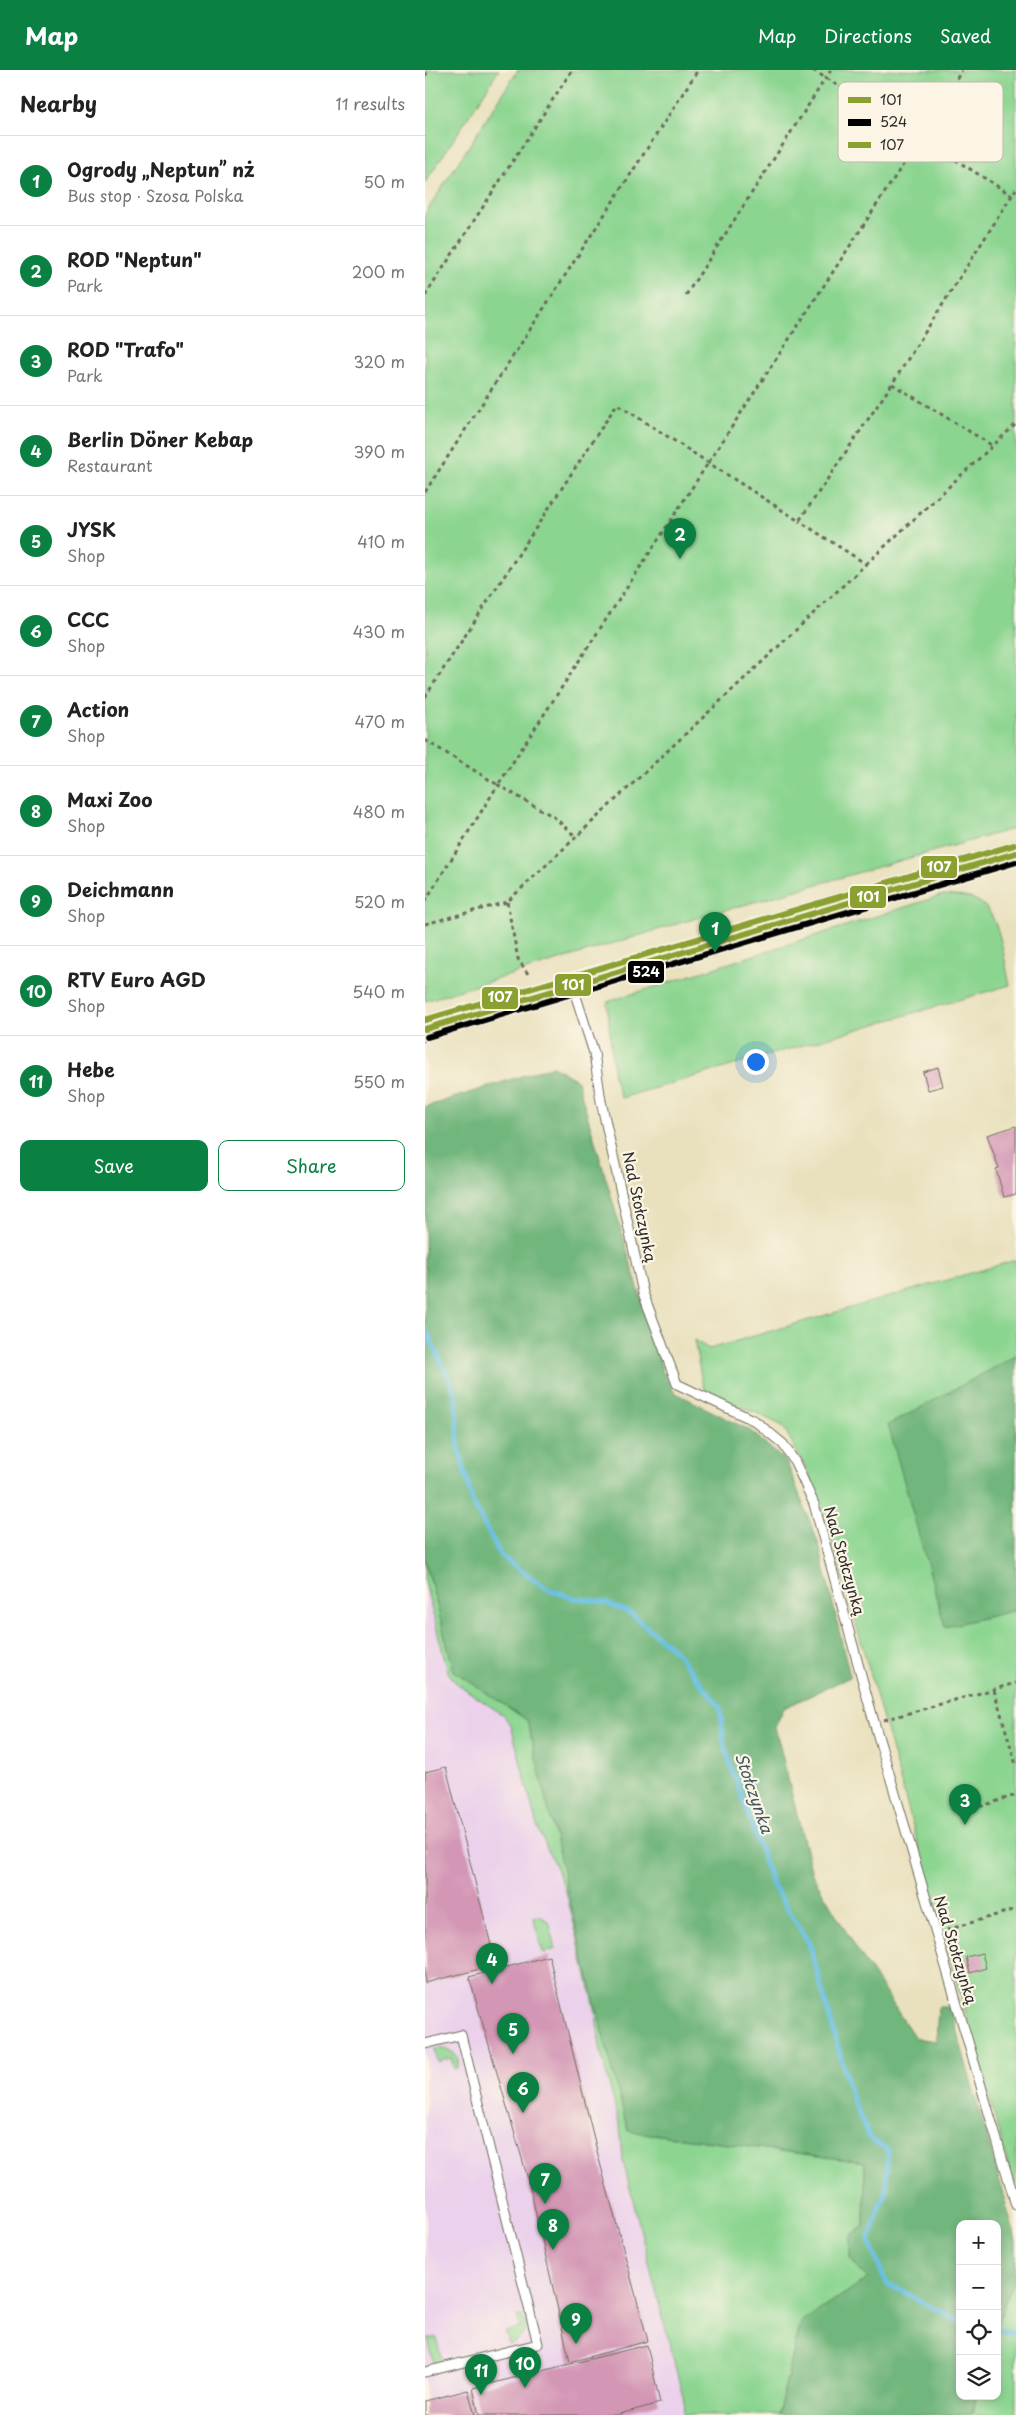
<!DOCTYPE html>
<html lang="en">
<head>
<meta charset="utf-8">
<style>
	:root { --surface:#fff; --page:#f6f6f6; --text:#222; --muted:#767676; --line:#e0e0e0; --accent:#0b8043 }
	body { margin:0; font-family:"Playpen Sans",sans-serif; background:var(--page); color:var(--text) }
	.controls { position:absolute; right:15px; bottom:15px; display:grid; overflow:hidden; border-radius:10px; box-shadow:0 2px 8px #0003 }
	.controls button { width:45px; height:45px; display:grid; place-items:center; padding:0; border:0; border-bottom:1px solid var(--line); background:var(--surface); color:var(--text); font:25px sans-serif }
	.you { position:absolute; left:330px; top:991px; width:18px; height:18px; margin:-12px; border:4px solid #fff; border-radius:50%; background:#1a73e8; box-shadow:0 0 0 8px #1a73e833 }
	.badge { display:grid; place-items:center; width:32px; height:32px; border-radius:50%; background:var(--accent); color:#fff; font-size:16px; font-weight:700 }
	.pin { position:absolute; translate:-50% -41px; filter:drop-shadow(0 1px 2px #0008) }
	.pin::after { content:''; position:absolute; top:26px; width:18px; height:15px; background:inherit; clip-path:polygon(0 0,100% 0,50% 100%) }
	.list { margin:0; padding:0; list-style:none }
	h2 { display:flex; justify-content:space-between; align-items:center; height:65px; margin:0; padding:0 20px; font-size:21px }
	h2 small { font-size:16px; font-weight:400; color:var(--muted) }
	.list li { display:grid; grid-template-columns:32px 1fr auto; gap:15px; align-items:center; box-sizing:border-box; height:90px; padding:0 20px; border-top:1px solid var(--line) }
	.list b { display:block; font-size:19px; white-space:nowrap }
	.list p { margin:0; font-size:16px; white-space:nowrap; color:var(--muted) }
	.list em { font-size:16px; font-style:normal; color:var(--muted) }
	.actions { display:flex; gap:10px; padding:15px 20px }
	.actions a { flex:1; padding:11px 0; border:1px solid var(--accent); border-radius:10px; text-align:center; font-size:18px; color:var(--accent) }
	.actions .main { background:var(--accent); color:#fff }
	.icon { flex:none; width:28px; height:28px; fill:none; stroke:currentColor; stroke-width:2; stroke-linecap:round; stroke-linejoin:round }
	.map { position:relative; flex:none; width:591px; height:2345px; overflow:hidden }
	header { display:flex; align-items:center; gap:30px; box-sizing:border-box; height:70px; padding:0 25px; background:var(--accent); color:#fff }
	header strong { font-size:24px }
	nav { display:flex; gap:28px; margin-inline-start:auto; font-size:18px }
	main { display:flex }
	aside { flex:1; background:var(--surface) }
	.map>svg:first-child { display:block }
	.built { fill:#ebd1eb }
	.green { fill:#8cd591; stroke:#5c805e }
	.forest { fill:#71b67b; stroke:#4e7053 }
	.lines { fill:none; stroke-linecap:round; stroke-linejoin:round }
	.stream { stroke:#64bee2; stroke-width:5 }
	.building { fill:#d396b5 }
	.lane-casing { stroke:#6e6b5e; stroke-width:11 }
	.secondary-casing { stroke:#6e6b5e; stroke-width:26 }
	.path { stroke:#6e6b5e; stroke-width:3; stroke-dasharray:4 4; stroke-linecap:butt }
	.lane { stroke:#fff; stroke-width:9 }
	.secondary { stroke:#fff; stroke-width:24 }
	.bus-1-casing { stroke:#fcf5e5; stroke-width:10 }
	.bus-2-casing { stroke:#fcf5e5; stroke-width:10 }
	.bus-3-casing { stroke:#fcf5e5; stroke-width:10 }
	.bus-1 { stroke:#8aa030; stroke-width:6 }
	.bus-2 { stroke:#000; stroke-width:6 }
	.bus-3 { stroke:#8aa030; stroke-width:6 }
	.labels { text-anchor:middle; stroke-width:4.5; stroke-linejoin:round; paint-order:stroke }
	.street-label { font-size:15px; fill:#2b2b2b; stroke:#fcf5e5 }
	.water-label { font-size:16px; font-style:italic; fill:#3c5762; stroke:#fcf5e5 }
	.key { fill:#fcf5e5; stroke:#bdb8ad; stroke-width:1 }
	.key-label { font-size:14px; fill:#2b2b2b }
	.line-badge { stroke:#fcf5e5; stroke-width:2 }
	.badge-label { font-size:14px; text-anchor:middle; font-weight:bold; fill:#fff }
</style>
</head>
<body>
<header>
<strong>Map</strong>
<nav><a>Map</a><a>Directions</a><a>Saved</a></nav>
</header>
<main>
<aside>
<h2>Nearby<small>11 results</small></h2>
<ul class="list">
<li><span class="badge">1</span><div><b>Ogrody „Neptun” nż</b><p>Bus stop · Szosa Polska</p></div><em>50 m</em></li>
<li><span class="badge">2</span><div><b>ROD &quot;Neptun&quot;</b><p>Park</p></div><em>200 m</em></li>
<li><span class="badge">3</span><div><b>ROD &quot;Trafo&quot;</b><p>Park</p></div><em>320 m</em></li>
<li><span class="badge">4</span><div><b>Berlin Döner Kebap</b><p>Restaurant</p></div><em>390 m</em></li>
<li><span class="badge">5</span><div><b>JYSK</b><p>Shop</p></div><em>410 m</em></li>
<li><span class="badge">6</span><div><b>CCC</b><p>Shop</p></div><em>430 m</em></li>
<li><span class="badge">7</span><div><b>Action</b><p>Shop</p></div><em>470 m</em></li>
<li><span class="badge">8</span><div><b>Maxi Zoo</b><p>Shop</p></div><em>480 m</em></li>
<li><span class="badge">9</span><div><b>Deichmann</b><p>Shop</p></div><em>520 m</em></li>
<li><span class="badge">10</span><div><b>RTV Euro AGD</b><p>Shop</p></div><em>540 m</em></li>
<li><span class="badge">11</span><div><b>Hebe</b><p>Shop</p></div><em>550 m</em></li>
</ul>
<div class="actions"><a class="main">Save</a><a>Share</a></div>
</aside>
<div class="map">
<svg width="591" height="2345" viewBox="0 0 591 2345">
	<rect width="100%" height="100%" fill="#fcf5e5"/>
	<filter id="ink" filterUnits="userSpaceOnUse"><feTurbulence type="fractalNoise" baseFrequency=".02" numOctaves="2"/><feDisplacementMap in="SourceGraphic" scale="10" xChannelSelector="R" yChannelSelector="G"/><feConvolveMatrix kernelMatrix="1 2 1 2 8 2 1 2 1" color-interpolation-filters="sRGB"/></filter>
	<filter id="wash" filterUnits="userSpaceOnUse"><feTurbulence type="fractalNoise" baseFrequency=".0096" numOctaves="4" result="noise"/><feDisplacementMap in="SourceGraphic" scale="20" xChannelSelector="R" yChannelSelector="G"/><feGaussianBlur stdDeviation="1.12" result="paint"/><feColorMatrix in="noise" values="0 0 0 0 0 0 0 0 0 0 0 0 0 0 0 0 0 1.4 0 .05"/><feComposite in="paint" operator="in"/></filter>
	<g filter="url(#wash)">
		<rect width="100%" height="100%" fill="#e9e1be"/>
		<!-- built -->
		<path class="built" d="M0,1490L29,1601L102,1650L439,2156L443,2209L376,2252L353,2345H0Z"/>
		<!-- green -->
		<g class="green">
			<path d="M0,0H74L0,113Z"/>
			<path d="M93,0H591V758L255,853L0,931V144Z"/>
			<path d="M518,825C530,826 546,826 556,833C576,848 579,891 585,915L196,1028L189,1008L182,932Z"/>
			<path d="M591,1190V1286L464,1355L520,1556L591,1540V2123L447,1610L414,1494L382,1400L358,1356L325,1340L295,1330L278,1317L269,1270L284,1279Z"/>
			<path d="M0,1490L29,1601L102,1650L203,2061L440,2092L439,2156L443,2209L376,2252L353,2345H258L259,2331L198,2091L195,2057L175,1978L171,1943L140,1818L112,1756L86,1655L78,1645L31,1613L23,1602L0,1513Z"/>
			<path d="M114,1846L124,1851L131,1879L118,1883L108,1847Z"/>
			<path d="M9,1979C21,1977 36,1982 33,1997L29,1999L26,1988L12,1992Z"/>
			<path d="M591,2202V2345H548L551,2326H572V2255Z"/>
			<path d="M92,2246H96L100,2250C102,2263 96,2271 83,2274L80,2262L95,2258Z"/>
			<path d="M11,2267L17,2290L9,2293L3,2269Z"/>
		</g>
		<!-- forest -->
		<g class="forest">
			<path d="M128,996L152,1010L238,1303L249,1322L326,1361L362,1393L394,1475L425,1607L359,1638L350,1657L387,1804L429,1875L490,1968L511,1971L513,1937H525L591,2170V2202L572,2255V2154H535V2326H551L548,2345H353L376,2252L443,2209L425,2188V2166L439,2156L440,2092L203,2061L156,1877L102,1650L29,1601L0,1490V1037Z"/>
			<path d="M591,1286V1540L520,1557L463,1355Z"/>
		</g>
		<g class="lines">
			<!-- stream -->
			<g class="stream">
				<path d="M0,1257L30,1322L34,1379L48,1433L76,1486L124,1520L150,1528L178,1532L205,1543L249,1580L295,1637L299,1675L347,1814L384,1873L428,2031L445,2069L463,2080L461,2120L444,2168L460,2212L535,2252"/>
				<path d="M572,2260L591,2264"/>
			</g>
		</g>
		<g id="blocks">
			<!-- building -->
			<g class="building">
				<path d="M513,997L518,1016L503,1020L498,1002Z"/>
				<path d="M591,1056V1124L579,1127L571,1099L574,1098L562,1065Z"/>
				<path d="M21,1697L71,1895L0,1913V1702Z"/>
				<path d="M557,1883L561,1898L545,1903L541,1887Z"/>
				<path d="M124,1886L174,2089L223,2271L145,2292L103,2109L44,1907Z"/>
				<path d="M222,2275L235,2333L191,2345H54L48,2318Z"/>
				<path d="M43,2320L50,2345H0V2331Z"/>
			</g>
		</g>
	</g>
	<g filter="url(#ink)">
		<use href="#blocks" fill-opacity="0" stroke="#6e6b5e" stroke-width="1"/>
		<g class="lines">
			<!-- lane casing -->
			<g class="lane-casing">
				<g id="lane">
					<path d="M148,917L169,983L176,1031L218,1223L252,1314L330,1351L358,1374L370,1392L389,1434L449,1652L591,2135"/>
					<path d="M0,1974L36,1965L113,2274L0,2302"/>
				</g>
			</g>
			<!-- secondary casing -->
			<g class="secondary-casing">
				<path id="secondary" d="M0,959L591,783"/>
			</g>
			<!-- path -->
			<g class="path">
				<path d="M388,0L591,128"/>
				<path d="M0,6L4,0"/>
				<path d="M261,225L406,0"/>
				<path d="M0,226L147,0"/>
				<path d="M467,314L568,376"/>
				<path d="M0,422L273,0"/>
				<path d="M441,494L591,354"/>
				<path d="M0,627L192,334L374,451L467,314L591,119"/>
				<path d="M0,670L73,715L496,67L537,0"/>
				<path d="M0,831L73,715L129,747L152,768"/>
				<path d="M82,832L93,889L105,907"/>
				<path d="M0,854L82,832L441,494L374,451"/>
				<path d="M569,1620L591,1695"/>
				<path d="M459,1650L591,1613"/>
				<path d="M532,1744L591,1725"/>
				<path d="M522,1860L591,1839"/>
			</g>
			<!-- lane -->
			<use href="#lane" class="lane"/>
			<!-- secondary -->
			<use href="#secondary" class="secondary"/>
			<!-- bus-1 casing -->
			<g class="bus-1-casing">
				<path id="bus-1" d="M0,959L591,783"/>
			</g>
			<!-- bus-2 casing -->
			<g class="bus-2-casing">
				<path id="bus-2" d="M2,967L591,792"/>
			</g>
			<!-- bus-3 casing -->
			<g class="bus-3-casing">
				<path id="bus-3" d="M0,950L589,775"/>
			</g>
			<!-- bus-1 -->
			<use href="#bus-1" class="bus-1"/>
			<!-- bus-2 -->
			<use href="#bus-2" class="bus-2"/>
			<!-- bus-3 -->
			<use href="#bus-3" class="bus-3"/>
		</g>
	</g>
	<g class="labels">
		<!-- street labels -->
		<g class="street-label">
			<text transform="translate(214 1137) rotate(78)" y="5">Nad Stołczynką</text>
			<text transform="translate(419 1491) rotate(74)" y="5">Nad Stołczynką</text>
			<text transform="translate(530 1880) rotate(73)" y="5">Nad Stołczynką</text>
		</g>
		<!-- water labels -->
		<g class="water-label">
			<text transform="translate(329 1723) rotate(71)" y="6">Stołczynka</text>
		</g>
	</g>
	<!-- legend -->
	<rect x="413" y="12" width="165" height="80" rx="8" class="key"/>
	<rect x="423" y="27" width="23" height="6" fill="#8aa030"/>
	<rect x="423" y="49" width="23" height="7" fill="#000"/>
	<rect x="423" y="72" width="23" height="6" fill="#8aa030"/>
	<g class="key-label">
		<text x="455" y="35">101</text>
		<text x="455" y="57">524</text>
		<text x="455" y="80">107</text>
	</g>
	<g class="line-badge">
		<rect x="495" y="785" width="38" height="24" rx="5" fill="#8aa030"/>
		<rect x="424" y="815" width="38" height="24" rx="5" fill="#8aa030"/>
		<rect x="202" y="890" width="38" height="24" rx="5" fill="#000"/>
		<rect x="129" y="903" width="38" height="24" rx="5" fill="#8aa030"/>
		<rect x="56" y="916" width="38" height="24" rx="5" fill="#8aa030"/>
	</g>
	<g class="badge-label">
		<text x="514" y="802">107</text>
		<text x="443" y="832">101</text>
		<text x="221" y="907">524</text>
		<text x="148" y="920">101</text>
		<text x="75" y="932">107</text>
	</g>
</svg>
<div class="controls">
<button>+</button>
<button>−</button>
<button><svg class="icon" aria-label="locate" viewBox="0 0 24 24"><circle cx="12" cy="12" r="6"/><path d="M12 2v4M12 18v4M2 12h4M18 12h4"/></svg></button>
<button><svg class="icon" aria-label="layers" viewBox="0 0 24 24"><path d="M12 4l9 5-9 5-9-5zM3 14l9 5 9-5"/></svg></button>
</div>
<div class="you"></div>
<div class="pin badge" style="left:290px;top:883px">1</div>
<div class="pin badge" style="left:255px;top:489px">2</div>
<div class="pin badge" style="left:540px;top:1755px">3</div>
<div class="pin badge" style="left:67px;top:1914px">4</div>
<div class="pin badge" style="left:88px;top:1984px">5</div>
<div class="pin badge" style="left:98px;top:2043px">6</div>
<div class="pin badge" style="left:120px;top:2134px">7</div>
<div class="pin badge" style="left:128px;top:2180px">8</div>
<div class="pin badge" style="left:151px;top:2274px">9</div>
<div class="pin badge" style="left:100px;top:2318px">10</div>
<div class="pin badge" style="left:56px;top:2325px">11</div>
</div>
</main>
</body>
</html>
